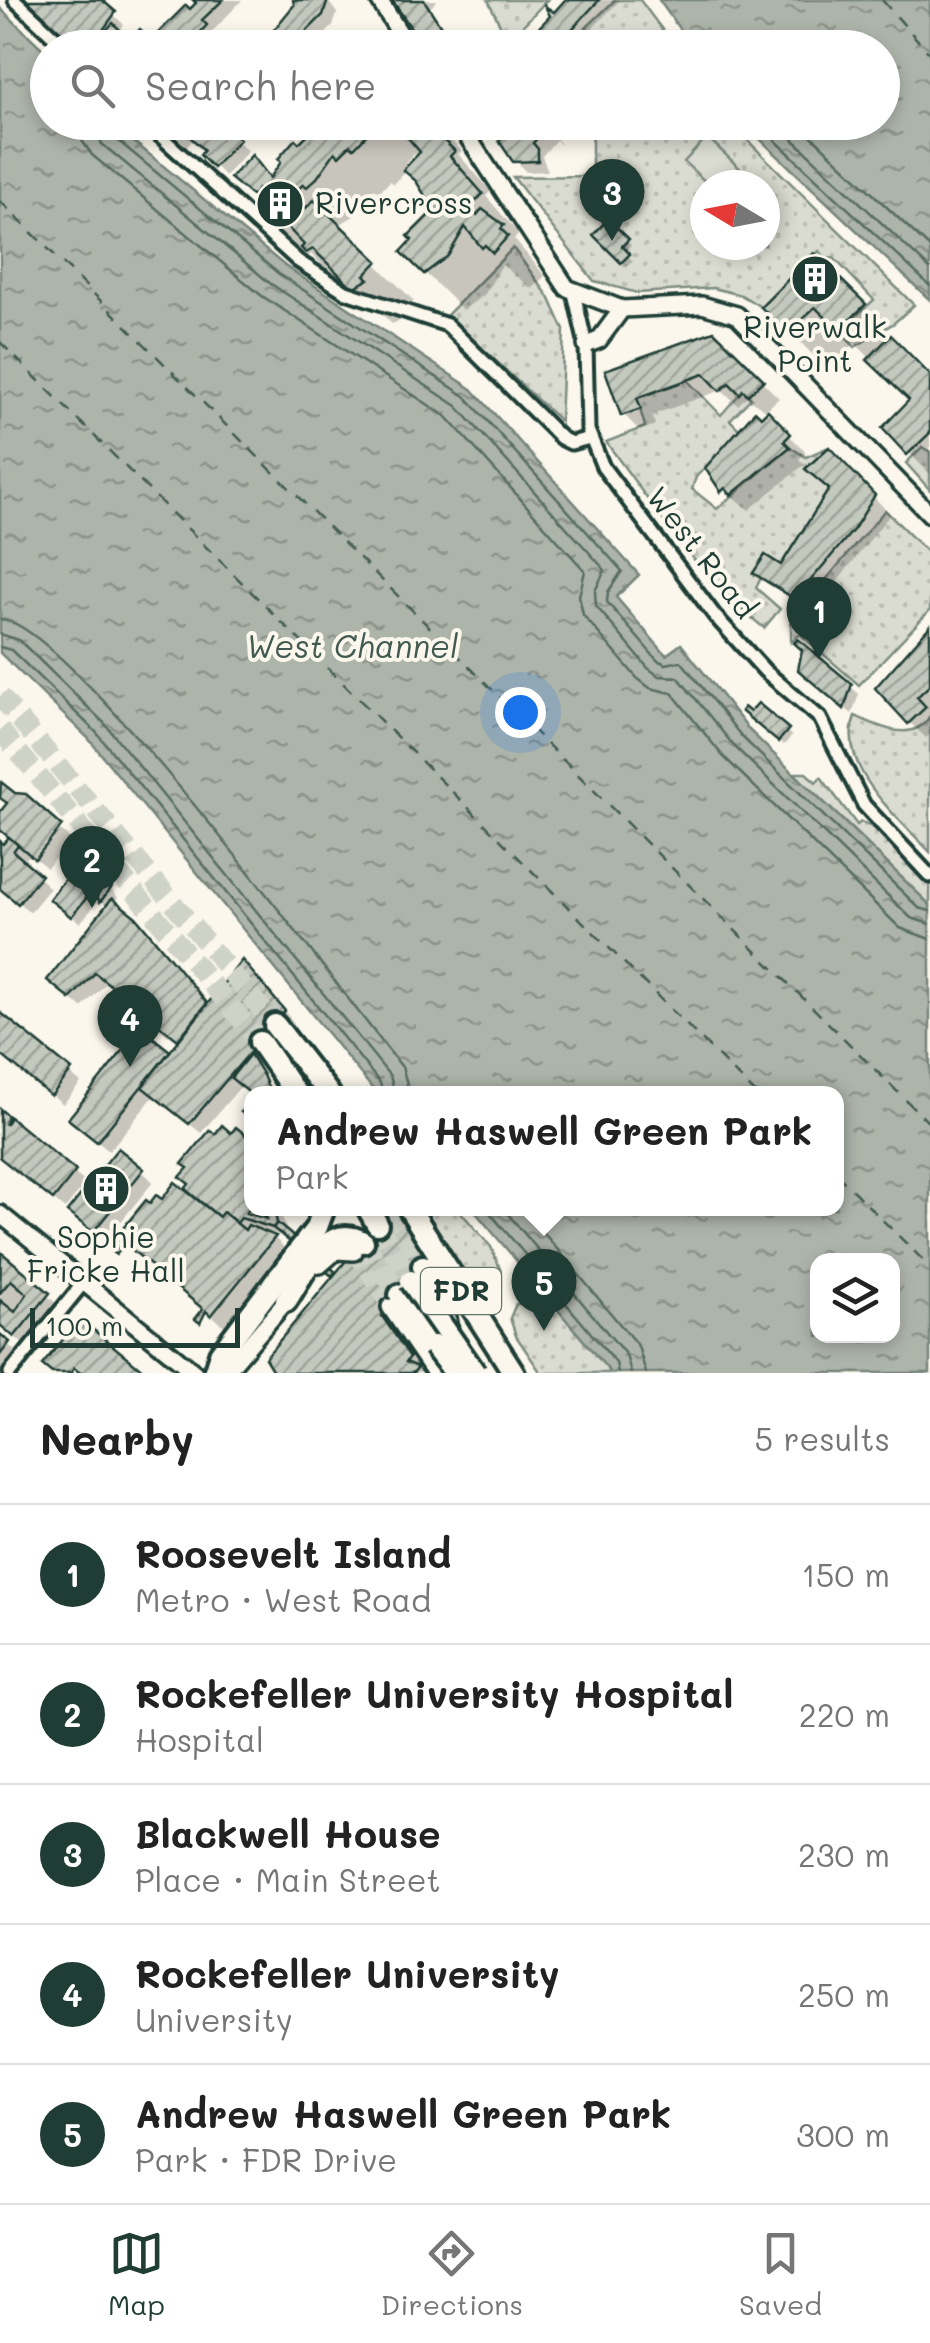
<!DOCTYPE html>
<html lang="en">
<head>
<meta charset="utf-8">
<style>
	:root { --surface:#fff; --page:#f2f2f2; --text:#222; --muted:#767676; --line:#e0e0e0; --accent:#1f3d34 }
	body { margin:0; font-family:Mali,sans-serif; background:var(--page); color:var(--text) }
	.controls { position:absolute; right:30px; bottom:30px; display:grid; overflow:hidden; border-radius:20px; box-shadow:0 5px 15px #0003 }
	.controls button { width:90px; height:90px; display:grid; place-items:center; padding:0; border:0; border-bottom:2px solid var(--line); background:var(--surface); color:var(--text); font:50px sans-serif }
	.compass { position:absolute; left:690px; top:170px; width:90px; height:90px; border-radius:50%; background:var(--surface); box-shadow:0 5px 15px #0003; rotate:280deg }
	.scale { position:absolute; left:30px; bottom:25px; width:210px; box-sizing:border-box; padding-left:10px; border:5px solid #1f3d34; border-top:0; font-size:28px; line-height:35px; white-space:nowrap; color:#1f3d34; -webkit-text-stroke:8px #fbf7ec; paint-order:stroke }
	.you { position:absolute; left:520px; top:712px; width:35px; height:35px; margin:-25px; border:8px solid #fff; border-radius:50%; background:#1a73e8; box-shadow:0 0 0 15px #1a73e833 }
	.badge { display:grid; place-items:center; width:65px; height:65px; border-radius:50%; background:var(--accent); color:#fff; font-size:32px; font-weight:700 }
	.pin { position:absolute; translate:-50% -82px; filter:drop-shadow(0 2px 5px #0008) }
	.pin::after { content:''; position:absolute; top:52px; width:35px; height:30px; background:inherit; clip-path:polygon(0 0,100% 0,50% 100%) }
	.popup { position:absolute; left:244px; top:1086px; width:600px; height:130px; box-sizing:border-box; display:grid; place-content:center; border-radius:20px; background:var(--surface); filter:drop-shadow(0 2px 8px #0005); font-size:32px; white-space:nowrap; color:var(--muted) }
	.popup b { font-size:38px; color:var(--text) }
	.popup::after { content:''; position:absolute; left:50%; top:100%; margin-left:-20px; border:20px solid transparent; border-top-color:var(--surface) }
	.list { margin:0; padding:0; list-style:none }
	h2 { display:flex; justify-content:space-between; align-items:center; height:130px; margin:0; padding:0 40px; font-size:42px }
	h2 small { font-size:32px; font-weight:400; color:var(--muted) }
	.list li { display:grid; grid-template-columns:65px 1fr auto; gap:30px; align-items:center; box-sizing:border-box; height:140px; padding:0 40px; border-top:2px solid var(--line) }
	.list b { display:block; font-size:38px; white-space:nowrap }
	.list p { margin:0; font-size:32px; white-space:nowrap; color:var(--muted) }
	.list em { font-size:32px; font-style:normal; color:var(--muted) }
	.icon { flex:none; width:55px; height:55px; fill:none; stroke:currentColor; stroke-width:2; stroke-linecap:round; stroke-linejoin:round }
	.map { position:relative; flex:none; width:930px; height:1373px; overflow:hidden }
	.search { position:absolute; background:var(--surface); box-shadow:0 5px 15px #0003; left:30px; right:30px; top:30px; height:110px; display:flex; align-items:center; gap:25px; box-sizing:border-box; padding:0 35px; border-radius:55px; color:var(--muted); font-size:38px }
	.sheet { height:830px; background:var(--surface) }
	nav { display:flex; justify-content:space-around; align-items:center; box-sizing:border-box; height:140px; border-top:2px solid var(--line); background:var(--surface); font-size:28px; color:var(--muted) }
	nav a { display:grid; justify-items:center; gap:5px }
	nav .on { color:var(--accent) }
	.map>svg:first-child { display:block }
	.green { fill:url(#green-dots); stroke:#7d8c82; stroke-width:2.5; fill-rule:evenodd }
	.pitch { fill:#dbdcd1; stroke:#7d8c82; stroke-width:2.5 }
	.water { fill:url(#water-ripples); stroke:#74847b; stroke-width:2.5; fill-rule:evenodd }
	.shadow { fill:#0003; fill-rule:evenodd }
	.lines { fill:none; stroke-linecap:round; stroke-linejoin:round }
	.shore { stroke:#586d63; stroke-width:2.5 }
	.ferry { stroke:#425b52; stroke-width:2.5; stroke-dasharray:12 10; stroke-linecap:butt }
	.building { fill:url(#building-hatch); stroke:#1f3d34; stroke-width:2.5 }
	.secondary-tunnel { stroke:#cfd2c7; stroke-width:15; stroke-dasharray:15 8; stroke-linecap:butt }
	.highway-tunnel { stroke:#cfd2c7; stroke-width:20; stroke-dasharray:20 10; stroke-linecap:butt }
	.street-casing { stroke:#1f3d34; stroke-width:19 }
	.secondary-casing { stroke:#1f3d34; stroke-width:22 }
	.highway-casing { stroke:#1f3d34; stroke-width:28 }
	.street { stroke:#fbf7ec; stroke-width:11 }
	.secondary { stroke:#fbf7ec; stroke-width:15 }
	.highway { stroke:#fbf7ec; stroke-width:20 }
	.highway-bridge-casing { stroke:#1f3d34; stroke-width:28; stroke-linecap:butt }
	.highway-bridge { stroke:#fbf7ec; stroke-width:20 }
	.labels { text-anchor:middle; stroke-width:8; stroke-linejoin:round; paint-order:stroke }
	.shield { fill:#fbf7ec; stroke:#61756b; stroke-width:2.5 }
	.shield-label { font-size:28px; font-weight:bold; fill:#1f3d34 }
	.poi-label { font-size:30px; fill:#1f3d34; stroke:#fbf7ec }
	.street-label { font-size:30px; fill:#1f3d34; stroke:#fbf7ec }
	.water-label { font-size:32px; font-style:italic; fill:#425b52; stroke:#fbf7ec }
</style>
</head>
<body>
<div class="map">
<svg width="930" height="1373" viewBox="0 0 930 1373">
	<defs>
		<pattern id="green-dots" width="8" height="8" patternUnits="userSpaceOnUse" patternTransform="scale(2.5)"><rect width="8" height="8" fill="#dbdcd1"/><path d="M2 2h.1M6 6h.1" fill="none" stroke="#bcbeb4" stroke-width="1.8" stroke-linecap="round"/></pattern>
		<pattern id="water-ripples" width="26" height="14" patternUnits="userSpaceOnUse" patternTransform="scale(2.5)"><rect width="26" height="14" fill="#adb4aa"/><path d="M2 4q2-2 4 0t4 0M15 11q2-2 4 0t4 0" fill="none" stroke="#8c948b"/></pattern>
		<pattern id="building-hatch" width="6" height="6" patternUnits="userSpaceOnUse" patternTransform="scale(2.5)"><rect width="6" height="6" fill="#c4c9be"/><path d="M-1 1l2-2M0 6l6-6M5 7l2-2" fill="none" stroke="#9fa49b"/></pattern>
	</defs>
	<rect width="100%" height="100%" fill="#fbf7ec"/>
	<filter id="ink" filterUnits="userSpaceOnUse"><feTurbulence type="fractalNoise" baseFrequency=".01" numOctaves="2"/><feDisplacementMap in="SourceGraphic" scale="20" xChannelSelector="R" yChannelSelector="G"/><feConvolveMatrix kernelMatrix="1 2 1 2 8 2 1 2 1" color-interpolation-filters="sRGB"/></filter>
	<g filter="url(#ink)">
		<!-- green -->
		<g class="green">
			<path d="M488,0H547L508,41Z"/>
			<path d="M615,0H640L675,47H566Z"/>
			<path d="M592,123H730L914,305L894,323L855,347L839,331L874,300L834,258L827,259L819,251L761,307L741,295L713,288L637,293L594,281L513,177L592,176ZM705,185H765V245H705Z"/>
			<path d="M513,248L549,297L564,330L560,421L447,315Z"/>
			<path d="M687,380L721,415L743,390L751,398L730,420L740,430L696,477L692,489L717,509L790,447L806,457L829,447L806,469L829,489L781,565L765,555L753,573L761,578L756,588L780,609L764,628C699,578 655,508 606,442L645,427L637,398Z"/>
			<path d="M922,447L930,452V490L906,463Z"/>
			<path d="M885,510L930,555V610L859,685L800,634L791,642V621Z"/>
			<path d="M855,716C879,727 913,744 930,716V852C900,819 836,768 855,716Z"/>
			<path d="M794,773H806L816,782L821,777L857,825L861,822L879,830L930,884V905Z"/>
			<path d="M419,1209H458L491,1247L501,1271L499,1277L484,1281L487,1298L482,1303L490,1317Z"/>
			<path d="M549,1299L611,1373H541L516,1336L510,1318L516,1304Z"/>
		</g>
		<!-- pitch -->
		<path class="pitch" d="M707,137L749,177L741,185H709L684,162Z"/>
		<!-- water -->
		<g class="water">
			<path d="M659,0H930V300L743,123L882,122V48L692,47Z"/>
			<path d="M0,8L47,53L48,122L111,123L285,266L472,389L639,575L616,597L666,655L681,644L749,730L930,905V1373H611L473,1209L836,1208V1094L376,1093L88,738L0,653ZM818,1260H892V1336H818Z"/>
		</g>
		<!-- shadow -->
		<g class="shadow">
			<path d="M28,0H99L124,25L118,32L130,43H151L186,8L190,13L199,3L196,0H242L211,33L216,37L206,48H80Z"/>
			<path d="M298,0H327L337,13L333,26L311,48H284Z"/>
			<path d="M395,0H437L430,8L456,48H427Z"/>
			<path d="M569,0H620L573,48H523Z"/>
			<path d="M327,122H440L453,136L450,139L462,151L458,154L491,191L486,196L519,234L514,239L545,276L532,289L502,265L485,294L463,310L404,252L437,210L406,170L394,184L390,181L379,192L374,188L354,216L337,226L414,301L401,314L405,318L392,324L353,286L346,289L311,254L306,260L256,210L260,205L234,178L252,159L272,179ZM415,153L419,157L409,167L405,163Z"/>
			<path d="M503,122H576L582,137H573L566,131L557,139L563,146L556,140L542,156L548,171L526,172L515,160L512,131Z"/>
			<path d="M161,126L221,131L224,128L248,151L225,176L203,155L208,151L195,138L185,149Z"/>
			<path d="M608,223L631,245L624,253L633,261L627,266L596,235Z"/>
			<path d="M814,257L930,377V474L885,428L912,400L855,343L827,369L765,307Z"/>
			<path d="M713,334L779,398L766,410L746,397L738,405L722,390L652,415L655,425L640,431L623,414L608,371Z"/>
			<path d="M768,414L806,452L799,459L804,465L749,510L711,479Z"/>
			<path d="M829,450L890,514L812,614L756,573L782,569L830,491L809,469Z"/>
			<path d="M930,629V734L926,738L909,722Z"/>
			<path d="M809,678L850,686L859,694L852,714Z"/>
			<path d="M758,707L792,736L784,745L749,716Z"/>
			<path d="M2,786L71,839L47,868L30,854L23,863L50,888L30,912L0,888V845L4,848L11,838L0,828V815L9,804L0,795Z"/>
			<path d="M89,864L118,897L113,902L146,931L209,1006L253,974L294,1023L258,1066L270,1094L241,1086L201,1133L154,1096L109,1151L82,1129L141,1031L170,1055L181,1041L171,1033L168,1036L107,982L82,1008L61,990L108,908L100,899L80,923L60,906Z"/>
			<path d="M0,1015L81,1083L63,1104L0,1053Z"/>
			<path d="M0,1112L86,1183L65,1209L0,1157Z"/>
			<path d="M252,1143V1208H273L283,1219L287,1234L337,1276L393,1208L447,1273L397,1334L426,1373H276L268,1359L336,1277L286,1236L269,1232L291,1255L229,1330L119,1237L162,1203L194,1200ZM265,1212L272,1224L259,1220Z"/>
			<path d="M142,1171L153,1182L105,1241L81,1222Z"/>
			<path d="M0,1255L65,1311L32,1351L0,1325Z"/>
			<path d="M0,1337L25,1360L14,1373H0Z"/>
		</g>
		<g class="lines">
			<!-- shore -->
			<g class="shore">
				<path d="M78,122L81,139L92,155L262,296L447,417L585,571L579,596L583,615L637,678L650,688L672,693L722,755L900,928L930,939"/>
				<path d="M93,122L102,144L271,284L457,406L605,570L595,591L596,606L648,668L659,676L678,677L733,745L911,918L930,924"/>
				<path d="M106,122L110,134L279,274L465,396L622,571L608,592L607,602L657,660L666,664L681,661L742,737L919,908L930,911"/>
				<path d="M756,122L930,286"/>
				<path d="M775,122L930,269"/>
				<path d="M797,122L930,248"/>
				<path d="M0,619C68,621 344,997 402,1067L410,1094"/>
				<path d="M0,634L19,640L105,724L390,1076L395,1094"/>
				<path d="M0,647L11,650L96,732L380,1083L383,1094"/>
				<path d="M486,1208L616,1363L618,1373"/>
				<path d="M503,1208L626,1355L631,1373"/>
				<path d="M523,1208L638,1346L646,1373"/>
			</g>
			<!-- ferry -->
			<g class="ferry">
				<path d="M882,0L930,54"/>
				<path d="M0,201L930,1124"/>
				<path d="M0,342L756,1094"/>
				<path d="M836,1174L930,1267"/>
			</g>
		</g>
		<!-- building -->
		<g class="building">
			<path d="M25,0H102L116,12L90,48H78Z"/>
			<path d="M193,0H223L202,20L207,25L186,48H158L151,40L186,5L190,9L196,3Z"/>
			<path d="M293,0H328L323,15L290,48H259L294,5Z"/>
			<path d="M392,0H424L455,48L422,44Z"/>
			<path d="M565,0H599L555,48H519L550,16L545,6L554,12Z"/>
			<path d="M113,23L130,40L140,29L158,48H99L94,43Z"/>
			<path d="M161,122H215L221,128L224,124L240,139L213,168L200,155L204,150L182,129L172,140L158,126Z"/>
			<path d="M327,122H370L373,128L354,148L350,145L339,156L335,152L317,178L307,187L303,184L293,196L306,208L314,200L378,261L365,275L369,279L353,288L313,249L306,253L301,248L304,245L275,214L266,224L252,210L265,196L258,189L252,196L230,178L252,155L270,178L281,162L278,159L295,139L299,143L312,130L316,134Z"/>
			<path d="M380,122H431L440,131L437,134L455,151L450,156L483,194L469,208L477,215L482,209L504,225L501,229L508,236L493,253L485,245L482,248L465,227L448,256L424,274L401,252L412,240L408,236L434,210L416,181L403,170L420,152L409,139Z"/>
			<path d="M510,122H553L548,127L554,133L550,137L544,131L533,143L538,149V161L513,162L499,141L514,126Z"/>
			<path d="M608,219L629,239L622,246L630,254L621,263L593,235Z"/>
			<path d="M814,253L866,304L839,331L815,307L787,334L761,307Z"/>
			<path d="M714,331L764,380L748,395L743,390L740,394L729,383L720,391L704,374L637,398L641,409L621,416L605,370Z"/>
			<path d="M891,335L930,375V433L907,455L882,428L909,400L867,360Z"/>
			<path d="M768,410L791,434L784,441L790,447L731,495L725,488L721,492L705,468L755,411L761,417Z"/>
			<path d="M829,447L875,495L854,529L795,599L753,573L765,555L781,565L829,489L805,469Z"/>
			<path d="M930,626V685L917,697L926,707L908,724L875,688Z"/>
			<path d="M798,639L852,684L844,709L798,670L802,650L794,643Z"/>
			<path d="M758,703L789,729L778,742L741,711L744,707L750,712Z"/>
			<path d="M1,782L15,793L26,794L62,826L35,859L0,830V812L7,803L0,798Z"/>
			<path d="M9,837L18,845L13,851L41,875L18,904L0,889V841L3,844Z"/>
			<path d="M82,853L112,887L100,902L93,890L71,917L49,899L76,865L71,861Z"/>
			<path d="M112,898L136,917L207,1003L178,1040L159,1025L156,1028L154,1020L95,973L70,999L47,980Z"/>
			<path d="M242,960L285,1011L189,1124L142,1087Z"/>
			<path d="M0,1012L72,1070L51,1096L0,1054Z"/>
			<path d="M141,1028L170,1051L97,1142L68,1119Z"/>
			<path d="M250,1054L263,1075L271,1094L252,1095L231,1078Z"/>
			<path d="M252,1098V1120L241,1112Z"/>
			<path d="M0,1109L8,1116L5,1125L10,1117L76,1171L53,1200L0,1158Z"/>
			<path d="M222,1125L231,1133L236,1127L252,1140V1205L246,1213L267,1219L260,1208H274L277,1223L273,1228L241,1218L237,1223L223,1212L219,1217L185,1189L189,1184L180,1177L188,1168L182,1164L210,1130L215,1134Z"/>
			<path d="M118,1148L144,1169L93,1232L67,1212Z"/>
			<path d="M175,1182L219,1217L223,1212L245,1230L248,1225L276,1236L211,1316L206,1311L200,1323L195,1319L203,1309L125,1244L116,1255L112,1251L122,1243L115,1238L146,1200L150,1203L156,1195L162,1199Z"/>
			<path d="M390,1208H404L432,1255L382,1316L410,1357L406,1362L418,1367L413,1373H274L265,1358Z"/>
			<path d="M277,1223L336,1272L332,1276L273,1228Z"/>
			<path d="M1,1252L50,1293L14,1337L0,1325V1300L15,1312L27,1294L11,1280L0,1293Z"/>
			<path d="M80,1319L144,1371L150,1373H80L74,1368L71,1373H52L42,1365Z"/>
			<path d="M0,1334L10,1342L0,1355Z"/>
		</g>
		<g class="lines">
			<!-- secondary-tunnel -->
			<path class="secondary-tunnel" d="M354,1252L390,1307"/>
			<!-- highway-tunnel -->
			<g class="highway-tunnel">
				<path d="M0,696L275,1025"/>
				<path d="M0,730L260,1042"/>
				<path d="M392,1208L423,1266"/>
				<path d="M377,1224L411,1281"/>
				<path d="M363,1242L400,1295"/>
			</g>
			<!-- street casing -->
			<g class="street-casing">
				<g id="street">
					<path d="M15,0L66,48"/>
					<path d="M145,122L298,261L346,292L447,325L561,438L571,443L590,438"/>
					<path d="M574,293L586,345L588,430L603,467L715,616L765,671L820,718L864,805L930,876"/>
					<path d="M10,1373L84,1282"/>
				</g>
			</g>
			<!-- secondary casing -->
			<g class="secondary-casing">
				<g id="secondary">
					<path d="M379,0L409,48"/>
					<path d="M458,122L567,288L622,309L702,305L737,315L930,514"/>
					<path d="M586,345L599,340L622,309"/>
					<path d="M0,1214L195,1373"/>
					<path d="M320,1265L336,1251L354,1252"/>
					<path d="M390,1307L435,1373"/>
					<path d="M225,1373L293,1293"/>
				</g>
			</g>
			<!-- highway casing -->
			<g class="highway-casing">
				<g id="highway">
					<path d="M275,1025L329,1094"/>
					<path d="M260,1042L296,1094"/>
					<path d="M368,1208L377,1224"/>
					<path d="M409,1208L514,1373"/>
					<path d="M423,1266C442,1299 458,1335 437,1373"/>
					<path d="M400,1295L434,1346"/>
					<path d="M286,1301C304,1274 325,1221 363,1242"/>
					<path d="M214,1373L220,1354L317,1227L324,1208"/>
				</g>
			</g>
			<!-- street -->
			<use href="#street" class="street"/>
			<!-- secondary -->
			<use href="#secondary" class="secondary"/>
			<!-- highway -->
			<use href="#highway" class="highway"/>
			<!-- highway-bridge casing -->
			<g class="highway-bridge-casing">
				<g id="highway-bridge">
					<path d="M411,1281L475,1373"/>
					<path d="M434,1346L455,1373"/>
				</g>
			</g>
			<!-- highway-bridge -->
			<use href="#highway-bridge" class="highway-bridge"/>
		</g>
	</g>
	<!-- icons -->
	<defs>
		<g id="building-disc" transform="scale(2.5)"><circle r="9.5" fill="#1f3d34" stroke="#fbf7ec"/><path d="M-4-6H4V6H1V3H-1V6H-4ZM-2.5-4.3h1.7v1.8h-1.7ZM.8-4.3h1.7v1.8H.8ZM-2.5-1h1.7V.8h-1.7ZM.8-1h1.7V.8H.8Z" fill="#fff"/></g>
	</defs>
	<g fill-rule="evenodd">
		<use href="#building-disc" x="280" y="204"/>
		<use href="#building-disc" x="815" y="279"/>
		<use href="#building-disc" x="106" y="1189"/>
	</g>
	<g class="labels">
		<!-- shield labels -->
		<rect class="shield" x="421" y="1268" width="80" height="46" rx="8"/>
		<g class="shield-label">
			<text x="461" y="1301">FDR</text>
		</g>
		<!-- poi labels -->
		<g class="poi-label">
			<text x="315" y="214" text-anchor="start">Rivercross</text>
			<text x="815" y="338">Riverwalk<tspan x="815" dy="34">Point</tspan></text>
			<text x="106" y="1248">Sophie<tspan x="106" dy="34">Fricke Hall</tspan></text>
		</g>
		<!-- street labels -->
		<g class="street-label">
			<text transform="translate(701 553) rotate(52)" y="10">West Road</text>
		</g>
		<!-- water labels -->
		<g class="water-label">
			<text x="352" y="658">West Channel</text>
		</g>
	</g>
</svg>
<div class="controls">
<button><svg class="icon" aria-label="layers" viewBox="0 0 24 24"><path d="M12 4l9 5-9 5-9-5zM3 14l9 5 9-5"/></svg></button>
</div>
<svg class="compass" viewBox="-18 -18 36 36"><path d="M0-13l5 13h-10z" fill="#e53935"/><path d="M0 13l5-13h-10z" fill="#767676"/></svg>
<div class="scale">100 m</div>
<div class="you"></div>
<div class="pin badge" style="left:819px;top:659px">1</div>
<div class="pin badge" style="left:92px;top:908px">2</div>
<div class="pin badge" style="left:612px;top:241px">3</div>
<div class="pin badge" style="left:130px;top:1067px">4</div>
<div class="pin badge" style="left:544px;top:1331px">5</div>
<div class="popup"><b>Andrew Haswell Green Park</b>Park</div>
<div class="search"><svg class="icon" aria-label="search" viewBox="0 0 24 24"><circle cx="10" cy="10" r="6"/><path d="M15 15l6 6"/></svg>Search here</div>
</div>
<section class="sheet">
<h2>Nearby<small>5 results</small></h2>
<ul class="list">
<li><span class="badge">1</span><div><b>Roosevelt Island</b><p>Metro · West Road</p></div><em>150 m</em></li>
<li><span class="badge">2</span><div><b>Rockefeller University Hospital</b><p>Hospital</p></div><em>220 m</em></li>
<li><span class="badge">3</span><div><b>Blackwell House</b><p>Place · Main Street</p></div><em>230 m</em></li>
<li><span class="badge">4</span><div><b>Rockefeller University</b><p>University</p></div><em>250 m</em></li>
<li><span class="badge">5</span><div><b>Andrew Haswell Green Park</b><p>Park · FDR Drive</p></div><em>300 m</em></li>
</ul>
</section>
<nav>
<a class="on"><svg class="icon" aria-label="map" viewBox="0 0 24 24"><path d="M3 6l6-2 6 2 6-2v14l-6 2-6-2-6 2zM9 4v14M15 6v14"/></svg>Map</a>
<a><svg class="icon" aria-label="directions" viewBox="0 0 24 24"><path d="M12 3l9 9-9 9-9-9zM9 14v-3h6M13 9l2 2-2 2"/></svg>Directions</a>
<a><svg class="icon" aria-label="saved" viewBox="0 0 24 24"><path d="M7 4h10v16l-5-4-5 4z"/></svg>Saved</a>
</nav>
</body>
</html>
